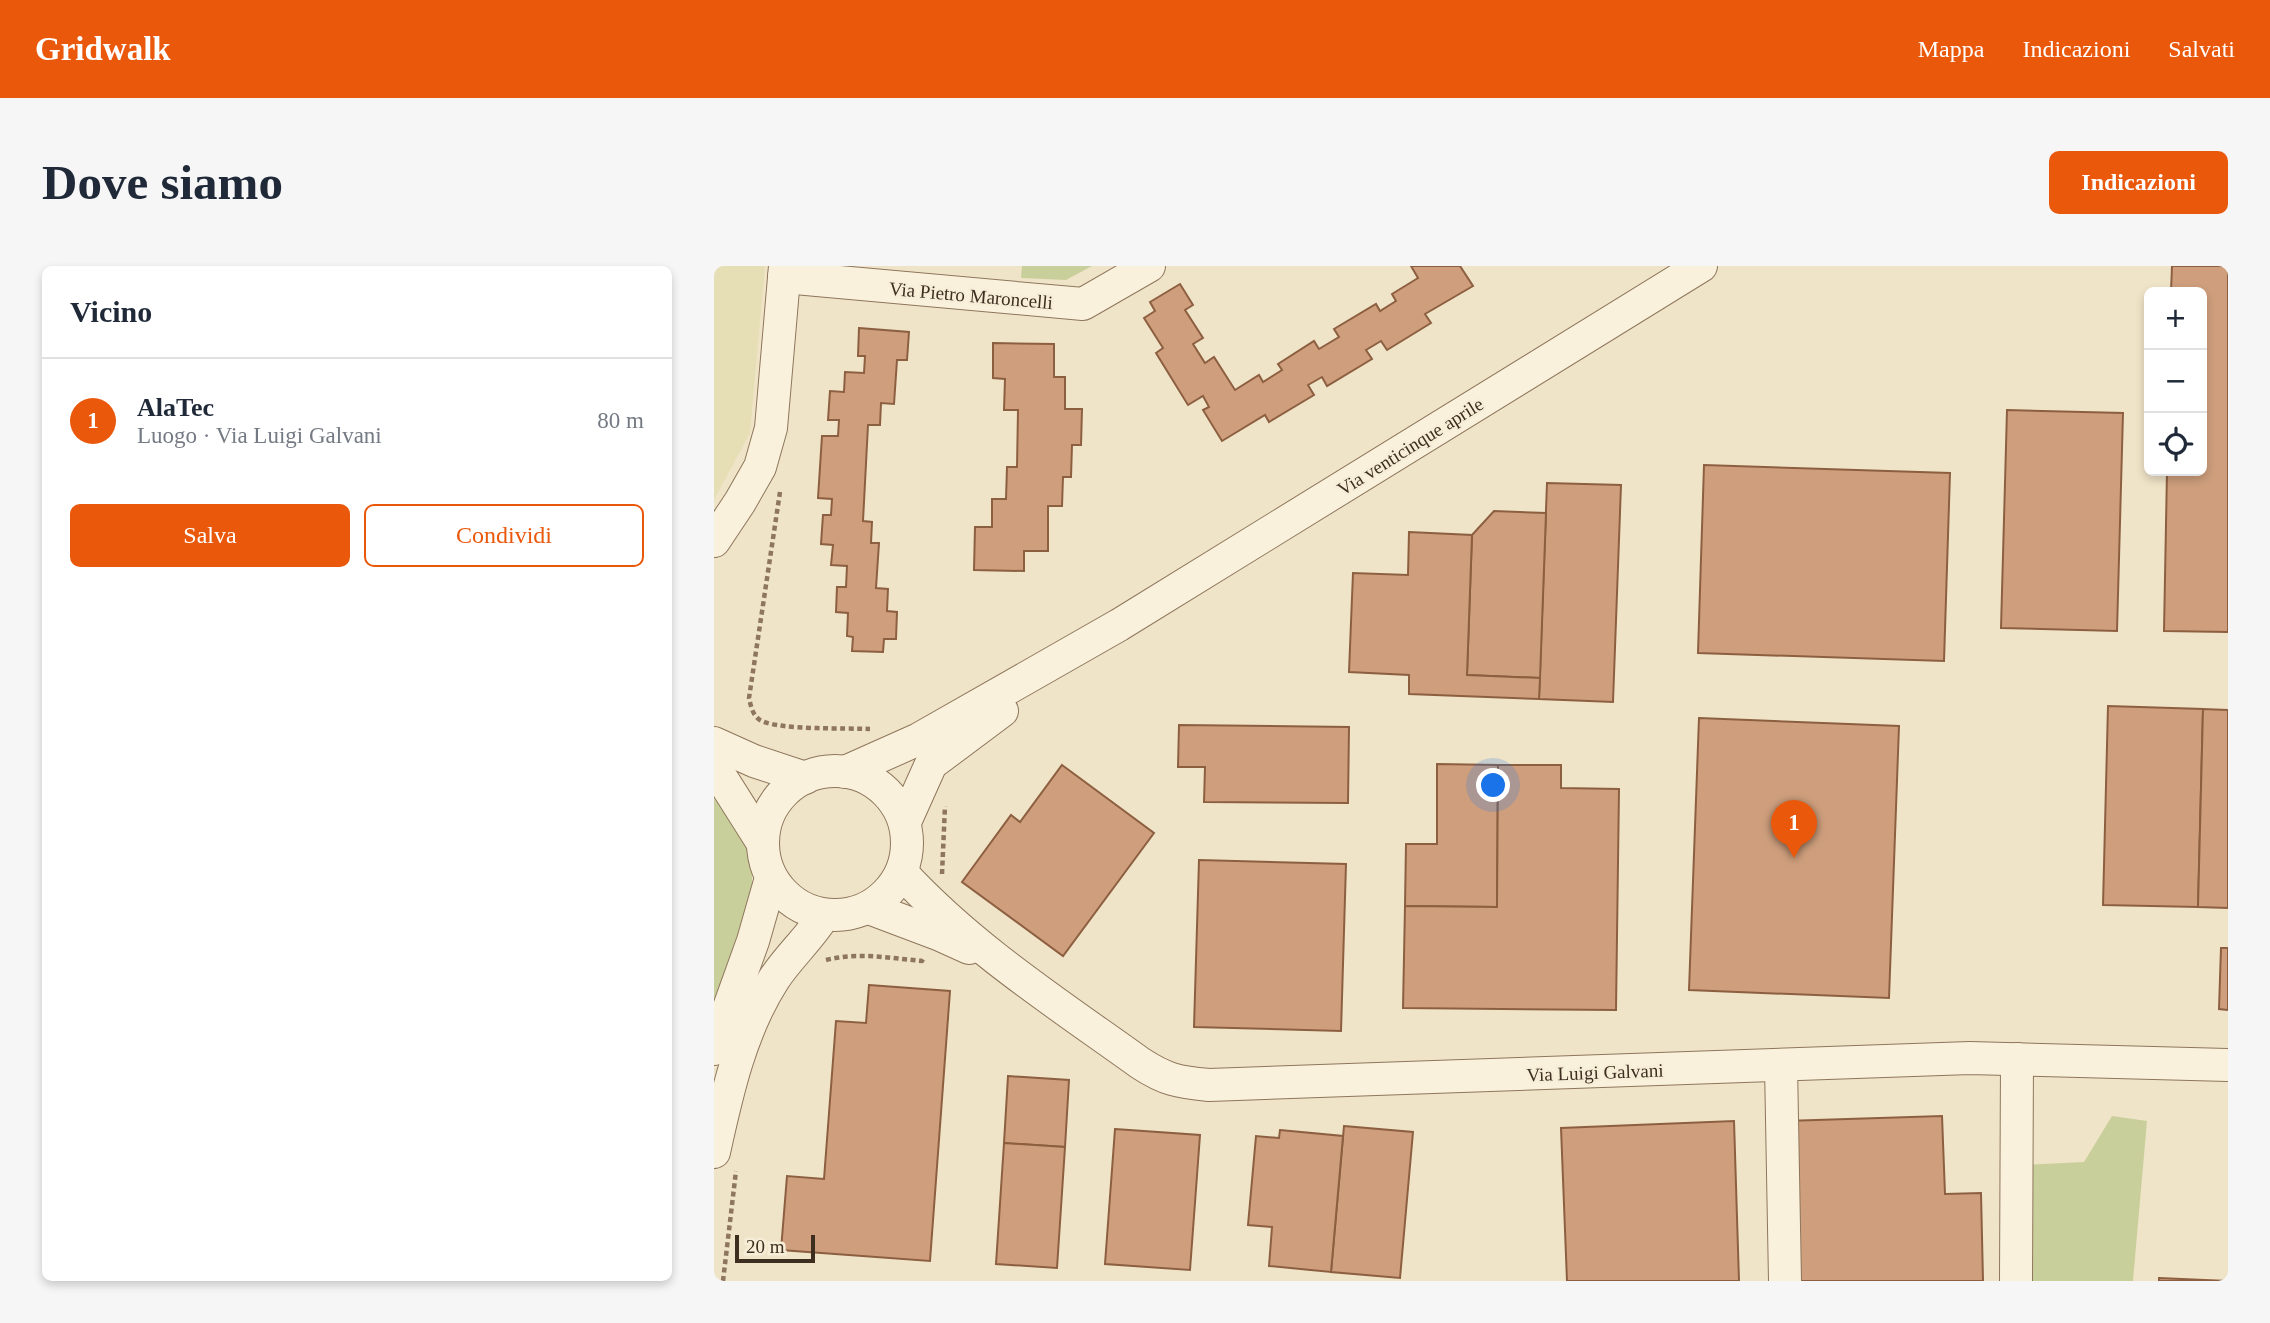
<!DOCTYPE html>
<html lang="it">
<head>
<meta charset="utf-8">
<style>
	:root { --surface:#fff; --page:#f6f6f7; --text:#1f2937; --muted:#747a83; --line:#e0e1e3; --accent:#ea580c }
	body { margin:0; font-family:"Times New Roman",serif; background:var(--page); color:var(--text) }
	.controls { position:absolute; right:21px; top:21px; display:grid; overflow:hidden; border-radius:10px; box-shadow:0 4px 10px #0003 }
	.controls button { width:63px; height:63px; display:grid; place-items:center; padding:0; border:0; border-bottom:2px solid var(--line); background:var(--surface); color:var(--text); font:35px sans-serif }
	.scale { position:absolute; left:21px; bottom:18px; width:80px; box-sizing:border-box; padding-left:7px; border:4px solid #3d2e20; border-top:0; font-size:19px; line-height:24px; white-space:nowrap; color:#3d2e20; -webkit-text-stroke:5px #f7eed8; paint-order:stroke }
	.you { position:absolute; left:780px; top:520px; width:24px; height:24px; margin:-18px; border:5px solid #fff; border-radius:50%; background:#1a73e8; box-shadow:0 0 0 10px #1a73e833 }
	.badge { display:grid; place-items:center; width:46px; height:46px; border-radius:50%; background:var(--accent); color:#fff; font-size:23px; font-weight:700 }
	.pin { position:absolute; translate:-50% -58px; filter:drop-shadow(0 2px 4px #0008) }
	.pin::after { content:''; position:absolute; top:37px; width:24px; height:21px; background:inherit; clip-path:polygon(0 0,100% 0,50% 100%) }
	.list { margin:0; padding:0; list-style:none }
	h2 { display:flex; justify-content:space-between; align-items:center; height:91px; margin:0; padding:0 28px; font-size:30px }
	h2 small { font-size:23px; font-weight:400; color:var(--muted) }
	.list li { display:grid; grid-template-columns:46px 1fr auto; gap:21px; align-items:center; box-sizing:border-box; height:126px; padding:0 28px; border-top:2px solid var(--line) }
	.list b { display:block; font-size:26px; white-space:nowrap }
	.list p { margin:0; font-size:23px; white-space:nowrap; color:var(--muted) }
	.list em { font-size:23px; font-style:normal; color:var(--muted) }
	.actions { display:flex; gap:14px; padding:21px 28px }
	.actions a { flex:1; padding:16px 0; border:2px solid var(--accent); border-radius:10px; text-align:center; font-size:24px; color:var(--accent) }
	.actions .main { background:var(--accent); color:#fff }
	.icon { flex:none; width:38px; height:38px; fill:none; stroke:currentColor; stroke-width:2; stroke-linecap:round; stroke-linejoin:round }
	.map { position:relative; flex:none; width:1514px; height:1015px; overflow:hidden; border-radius:10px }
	header { display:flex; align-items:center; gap:42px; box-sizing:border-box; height:98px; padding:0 35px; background:var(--accent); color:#fff }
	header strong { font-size:33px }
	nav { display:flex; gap:38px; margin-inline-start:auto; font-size:24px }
	.intro { display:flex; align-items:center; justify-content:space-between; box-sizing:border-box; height:168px; padding:0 42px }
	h1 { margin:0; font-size:49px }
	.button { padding:18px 32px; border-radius:10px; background:var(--accent); color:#fff; font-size:24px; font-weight:700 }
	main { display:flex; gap:42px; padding:0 42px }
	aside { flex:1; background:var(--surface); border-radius:10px; box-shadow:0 4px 10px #0003 }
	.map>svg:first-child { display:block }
	.farmland { fill:#e6deb5 }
	.green { fill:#c9cf9b }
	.building { fill:#cf9f7d; stroke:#8d5f41; stroke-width:2 }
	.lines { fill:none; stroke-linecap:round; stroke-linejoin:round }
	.minor-casing { stroke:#8d765c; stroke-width:34 }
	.path { stroke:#8d765c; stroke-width:4.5; stroke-dasharray:5 3.5; stroke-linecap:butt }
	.minor { stroke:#faf1dc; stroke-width:32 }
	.labels { text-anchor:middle; stroke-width:5; stroke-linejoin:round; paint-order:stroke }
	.street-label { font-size:19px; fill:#3d2e20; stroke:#f7eed8 }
</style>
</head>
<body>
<header>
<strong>Gridwalk</strong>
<nav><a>Mappa</a><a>Indicazioni</a><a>Salvati</a></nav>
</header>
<div class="intro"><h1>Dove siamo</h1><a class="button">Indicazioni</a></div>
<main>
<aside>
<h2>Vicino<small></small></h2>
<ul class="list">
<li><span class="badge">1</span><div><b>AlaTec</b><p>Luogo · Via Luigi Galvani</p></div><em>80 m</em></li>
</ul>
<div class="actions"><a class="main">Salva</a><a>Condividi</a></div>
</aside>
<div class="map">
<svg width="1514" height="1015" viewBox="0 0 1514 1015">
	<rect width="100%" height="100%" fill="#f0e4c8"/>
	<!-- farmland -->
	<path class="farmland" d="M0,0H51L36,167L0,234Z"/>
	<!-- green -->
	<g class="green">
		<path d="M308,0H378L352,14L307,12Z"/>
		<path d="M0,514L31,561L38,594V621L36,647L0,741Z"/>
		<path d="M1398,850L1433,855L1419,1015H1312L1310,899L1370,896Z"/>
	</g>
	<!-- building -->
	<g class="building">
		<path d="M697,0H746L759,20L711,48L717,57L673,84L667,75L652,84L658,93L613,120L608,111L594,119L600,129L555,156L551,149L508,175L489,144L495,141L489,130L474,139L442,87L449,82L430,52L441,45L436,36L466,18L479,39L471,44L489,72L479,78L491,97L500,91L521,124L545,109L549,116L568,104L564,98L600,75L605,83L625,71L620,63L662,38L666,45L682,35L678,28L704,12Z"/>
		<path d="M1458,0H1514V366L1450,365L1453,205H1488V26H1457Z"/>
		<path d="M145,62L195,66L193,94H183L180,138L167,137L166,159H154L149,255L158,256L157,277H165L162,322L174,323L173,345L183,346L182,373H170L169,386L138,385L139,371L133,370L134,347L122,346L123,321H132L133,300L117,299L119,279L107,278L109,249H117L118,233L104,232L108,170H124L125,154H114L116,125L130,126L131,106L150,107L151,90H144Z"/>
		<path d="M279,77L340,78V111H351V143H368L367,179H358L357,211H349L348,240H334V285H310V305L260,304L261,261H278V233H292L293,201H303L304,144H290L291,113L279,112Z"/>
		<path d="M1293,144L1409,147L1403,365L1287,362Z"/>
		<path d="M990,199L1236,207L1230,395L984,387Z"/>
		<path d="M833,217L907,219L899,436L825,433Z"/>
		<path d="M780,245L832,247L826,412L753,409L758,269Z"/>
		<path d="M695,266L758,269L753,409L826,412L825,433L695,428V409L635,406L639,307L694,309Z"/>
		<path d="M1394,440L1489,443L1484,641L1389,639Z"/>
		<path d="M1489,443L1514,444V642L1484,641Z"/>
		<path d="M985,452L1185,460L1175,732L975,724Z"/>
		<path d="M465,459L635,461L634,537L490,536L491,501H464Z"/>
		<path d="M723,498L784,499L783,641L691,640L692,578H723Z"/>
		<path d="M348,499L440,567L349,690L248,616L297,549L306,556Z"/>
		<path d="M784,499H847V522L905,523L902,744L689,742L691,640L783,641Z"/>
		<path d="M485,594L632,598L627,765L480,761Z"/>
		<path d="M1507,682H1514V744L1505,743Z"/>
		<path d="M155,719L236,725L216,995L67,984L73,910L110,913L122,755L152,757Z"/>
		<path d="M294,810L355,814L351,881L290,877Z"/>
		<path d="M1228,850L1231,928L1267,927L1269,1015H1076L1071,855Z"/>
		<path d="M1020,855L1025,1015H853L847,862Z"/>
		<path d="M630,860L699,866L686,1012L617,1006Z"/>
		<path d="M401,863L486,869L476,1004L391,998Z"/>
		<path d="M566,864L629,870L617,1006L555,1000L558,961L534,959L542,870L565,872Z"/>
		<path d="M290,877L351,881L343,1002L282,998Z"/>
		<path d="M1445,1012L1514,1015H1445Z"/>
	</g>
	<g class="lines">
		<!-- minor casing -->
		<g class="minor-casing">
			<g id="minor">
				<path d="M70,11L369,38L435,0"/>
				<path d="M0,275L26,236L46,201L57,162L71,0"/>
				<path d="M0,477L40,495L91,512"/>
				<path d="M0,500L48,576"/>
				<circle cx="121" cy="577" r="72"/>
				<path d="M131,506L205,473L405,359L987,0"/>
				<path d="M191,556L217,498L288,445"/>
				<path d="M188,607C257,682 344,738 426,797C452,814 464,816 495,819L1256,792L1514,799"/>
				<path d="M155,642L224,668L255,682"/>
				<path d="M0,783L39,675L57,612"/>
				<path d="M1067,799L1071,1015"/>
				<path d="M0,886C13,827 27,764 60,713C75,690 96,672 110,649"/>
				<path d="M1302,1015L1303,793"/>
			</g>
		</g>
		<!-- path -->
		<g class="path">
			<path d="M66,226L35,432C37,441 39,451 48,455C66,464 133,462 156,463"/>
			<path d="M228,608L231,540"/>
			<path d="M112,694C144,686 176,692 208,695L209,693"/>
			<path d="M9,1015L22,905"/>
		</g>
		<!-- minor -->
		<use href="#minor" class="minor"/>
	</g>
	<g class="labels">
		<!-- street labels -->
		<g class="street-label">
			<text transform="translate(257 29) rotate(5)" y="7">Via Pietro Maroncelli</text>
			<text transform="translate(696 180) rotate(-32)" y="7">Via venticinque aprile</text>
			<text transform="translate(881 806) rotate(-2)" y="7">Via Luigi Galvani</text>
		</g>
	</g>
</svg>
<div class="controls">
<button>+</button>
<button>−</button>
<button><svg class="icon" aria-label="locate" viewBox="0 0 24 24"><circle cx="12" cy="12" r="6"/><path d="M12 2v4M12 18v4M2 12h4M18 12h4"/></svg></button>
</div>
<div class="scale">20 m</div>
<div class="you"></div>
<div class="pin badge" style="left:1080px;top:592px">1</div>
</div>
</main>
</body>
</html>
